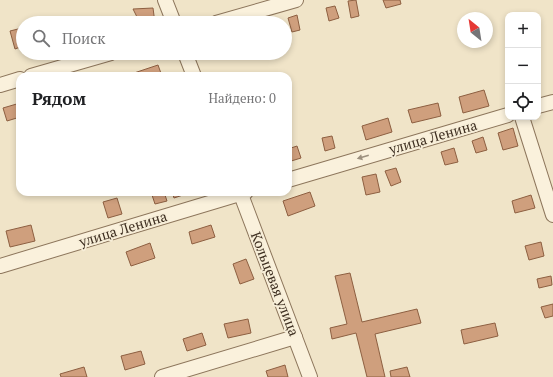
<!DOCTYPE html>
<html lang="ru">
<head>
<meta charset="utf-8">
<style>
	:root { --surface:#fff; --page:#f2f2f2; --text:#202124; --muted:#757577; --line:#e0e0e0 }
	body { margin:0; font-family:"PT Serif",serif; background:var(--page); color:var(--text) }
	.controls { position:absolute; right:12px; top:12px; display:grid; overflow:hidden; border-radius:8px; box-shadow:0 2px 6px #0003 }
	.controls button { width:36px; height:36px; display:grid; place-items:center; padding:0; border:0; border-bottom:1px solid var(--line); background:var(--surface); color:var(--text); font:20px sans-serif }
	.compass { position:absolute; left:457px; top:12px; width:36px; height:36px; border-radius:50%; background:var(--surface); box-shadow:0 2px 6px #0003; rotate:330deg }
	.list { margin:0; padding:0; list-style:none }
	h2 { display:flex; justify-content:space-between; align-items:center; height:52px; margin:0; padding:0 16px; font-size:17px }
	h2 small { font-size:13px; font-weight:400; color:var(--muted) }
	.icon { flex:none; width:22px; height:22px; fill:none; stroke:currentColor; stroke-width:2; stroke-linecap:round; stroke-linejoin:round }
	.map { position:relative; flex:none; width:553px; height:377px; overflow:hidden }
	.search { position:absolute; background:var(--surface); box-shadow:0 2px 6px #0003; left:16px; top:16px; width:276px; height:44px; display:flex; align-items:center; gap:10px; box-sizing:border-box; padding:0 14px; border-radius:22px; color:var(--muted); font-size:15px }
	.panel { position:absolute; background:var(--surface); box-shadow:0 2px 6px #0003; left:16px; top:72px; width:276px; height:124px; border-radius:12px }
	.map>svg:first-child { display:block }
	.building { fill:#cf9f7d; stroke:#8d5f41 }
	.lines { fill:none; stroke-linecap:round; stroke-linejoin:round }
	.minor-casing { stroke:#8d765c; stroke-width:16 }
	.minor { stroke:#faf1dc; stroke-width:14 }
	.oneway { fill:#9c907e }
	.labels { text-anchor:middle; stroke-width:3.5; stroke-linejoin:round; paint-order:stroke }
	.street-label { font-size:14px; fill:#3d2e20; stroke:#f7eed8 }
</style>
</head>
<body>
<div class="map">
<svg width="553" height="377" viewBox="0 0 553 377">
	<rect width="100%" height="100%" fill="#f0e4c8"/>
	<!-- building -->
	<g class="building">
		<path d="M356,0L359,16L351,18L348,1Z"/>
		<path d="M383,0H400L401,4L386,8Z"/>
		<path d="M335,6L339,18L329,21L326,8Z"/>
		<path d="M153,8L155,23H140L133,9Z"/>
		<path d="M297,15L300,30L292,32L288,18Z"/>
		<path d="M22,28L23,46L15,49L10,31Z"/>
		<path d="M158,65L162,76H135L134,73Z"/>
		<path d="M484,90L489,106L463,113L459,97Z"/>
		<path d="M20,103V117L7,121L3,108Z"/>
		<path d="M438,103L441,116L412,123L408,110Z"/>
		<path d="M388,118L392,132L366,140L362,126Z"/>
		<path d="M513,128L518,146L503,150L498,133Z"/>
		<path d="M332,136L335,148L325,151L322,138Z"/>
		<path d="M483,137L487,150L476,153L472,141Z"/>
		<path d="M297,146L301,158L288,162V149Z"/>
		<path d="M454,148L458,162L445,165L441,152Z"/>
		<path d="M396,168L401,182L391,186L385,171Z"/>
		<path d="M376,174L380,192L366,195L362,177Z"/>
		<path d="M151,192H164L167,201L155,204Z"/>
		<path d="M172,192H182L183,195L174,198Z"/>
		<path d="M310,192L315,206L288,216L283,201Z"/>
		<path d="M531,195L535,208L515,213L512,201Z"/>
		<path d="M117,198L122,214L108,218L103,202Z"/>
		<path d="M31,225L35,241L10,247L6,231Z"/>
		<path d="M211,225L215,237L192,244L189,232Z"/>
		<path d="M541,242L544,256L529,260L525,246Z"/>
		<path d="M150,243L155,258L131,266L126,252Z"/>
		<path d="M246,259L254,279L240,284L233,264Z"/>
		<path d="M350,273L362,322L417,309L421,323L375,334L385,377H367L356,333L332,339L330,328L347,324L335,276Z"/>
		<path d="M551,276L552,285L539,288L537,279Z"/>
		<path d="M553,304V316L545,318L541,307Z"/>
		<path d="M248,319L251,333L228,338L224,324Z"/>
		<path d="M495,323L498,336L464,344L461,330Z"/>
		<path d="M202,333L206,345L187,351L183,339Z"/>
		<path d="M141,351L145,364L125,370L121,356Z"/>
		<path d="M285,365L288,377H268L266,371Z"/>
		<path d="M84,367L87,377H61L60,374Z"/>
		<path d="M407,367L410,377H391L390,371Z"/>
	</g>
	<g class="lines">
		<!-- minor casing -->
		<g class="minor-casing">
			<g id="minor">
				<path d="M165,0L174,23"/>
				<path d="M216,23L296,0"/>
				<path d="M185,53L194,76"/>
				<path d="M31,76L111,53"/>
				<path d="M0,85L20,79"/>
				<path d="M538,106L553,102"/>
				<path d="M522,117L553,215"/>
				<path d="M288,180L508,115"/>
				<path d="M240,192L310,377"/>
				<path d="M0,266L246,192"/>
				<path d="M162,377L295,337"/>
			</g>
		</g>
		<!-- minor -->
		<use href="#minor" class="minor"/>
	</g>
	<!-- one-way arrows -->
	<defs><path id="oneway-solid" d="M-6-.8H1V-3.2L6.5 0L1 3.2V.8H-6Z"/></defs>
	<use class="oneway" href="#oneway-solid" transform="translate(363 157) rotate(164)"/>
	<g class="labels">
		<!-- street labels -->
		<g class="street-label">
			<text transform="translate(433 137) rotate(-16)" y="5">улица Ленина</text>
			<text transform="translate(123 229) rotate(-17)" y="5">улица Ленина</text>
			<text transform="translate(275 284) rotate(69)" y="5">Кольцевая улица</text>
		</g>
	</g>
</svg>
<div class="controls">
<button>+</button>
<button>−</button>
<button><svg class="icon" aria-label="locate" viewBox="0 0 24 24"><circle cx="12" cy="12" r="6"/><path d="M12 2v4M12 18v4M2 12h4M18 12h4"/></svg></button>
</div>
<svg class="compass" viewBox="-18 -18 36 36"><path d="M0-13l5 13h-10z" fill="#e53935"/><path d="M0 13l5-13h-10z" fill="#757577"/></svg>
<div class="search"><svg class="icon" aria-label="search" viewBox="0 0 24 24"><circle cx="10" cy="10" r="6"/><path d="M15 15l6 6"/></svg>Поиск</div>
<section class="panel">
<h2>Рядом<small>Найдено: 0</small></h2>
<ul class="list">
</ul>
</section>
</div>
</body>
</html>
